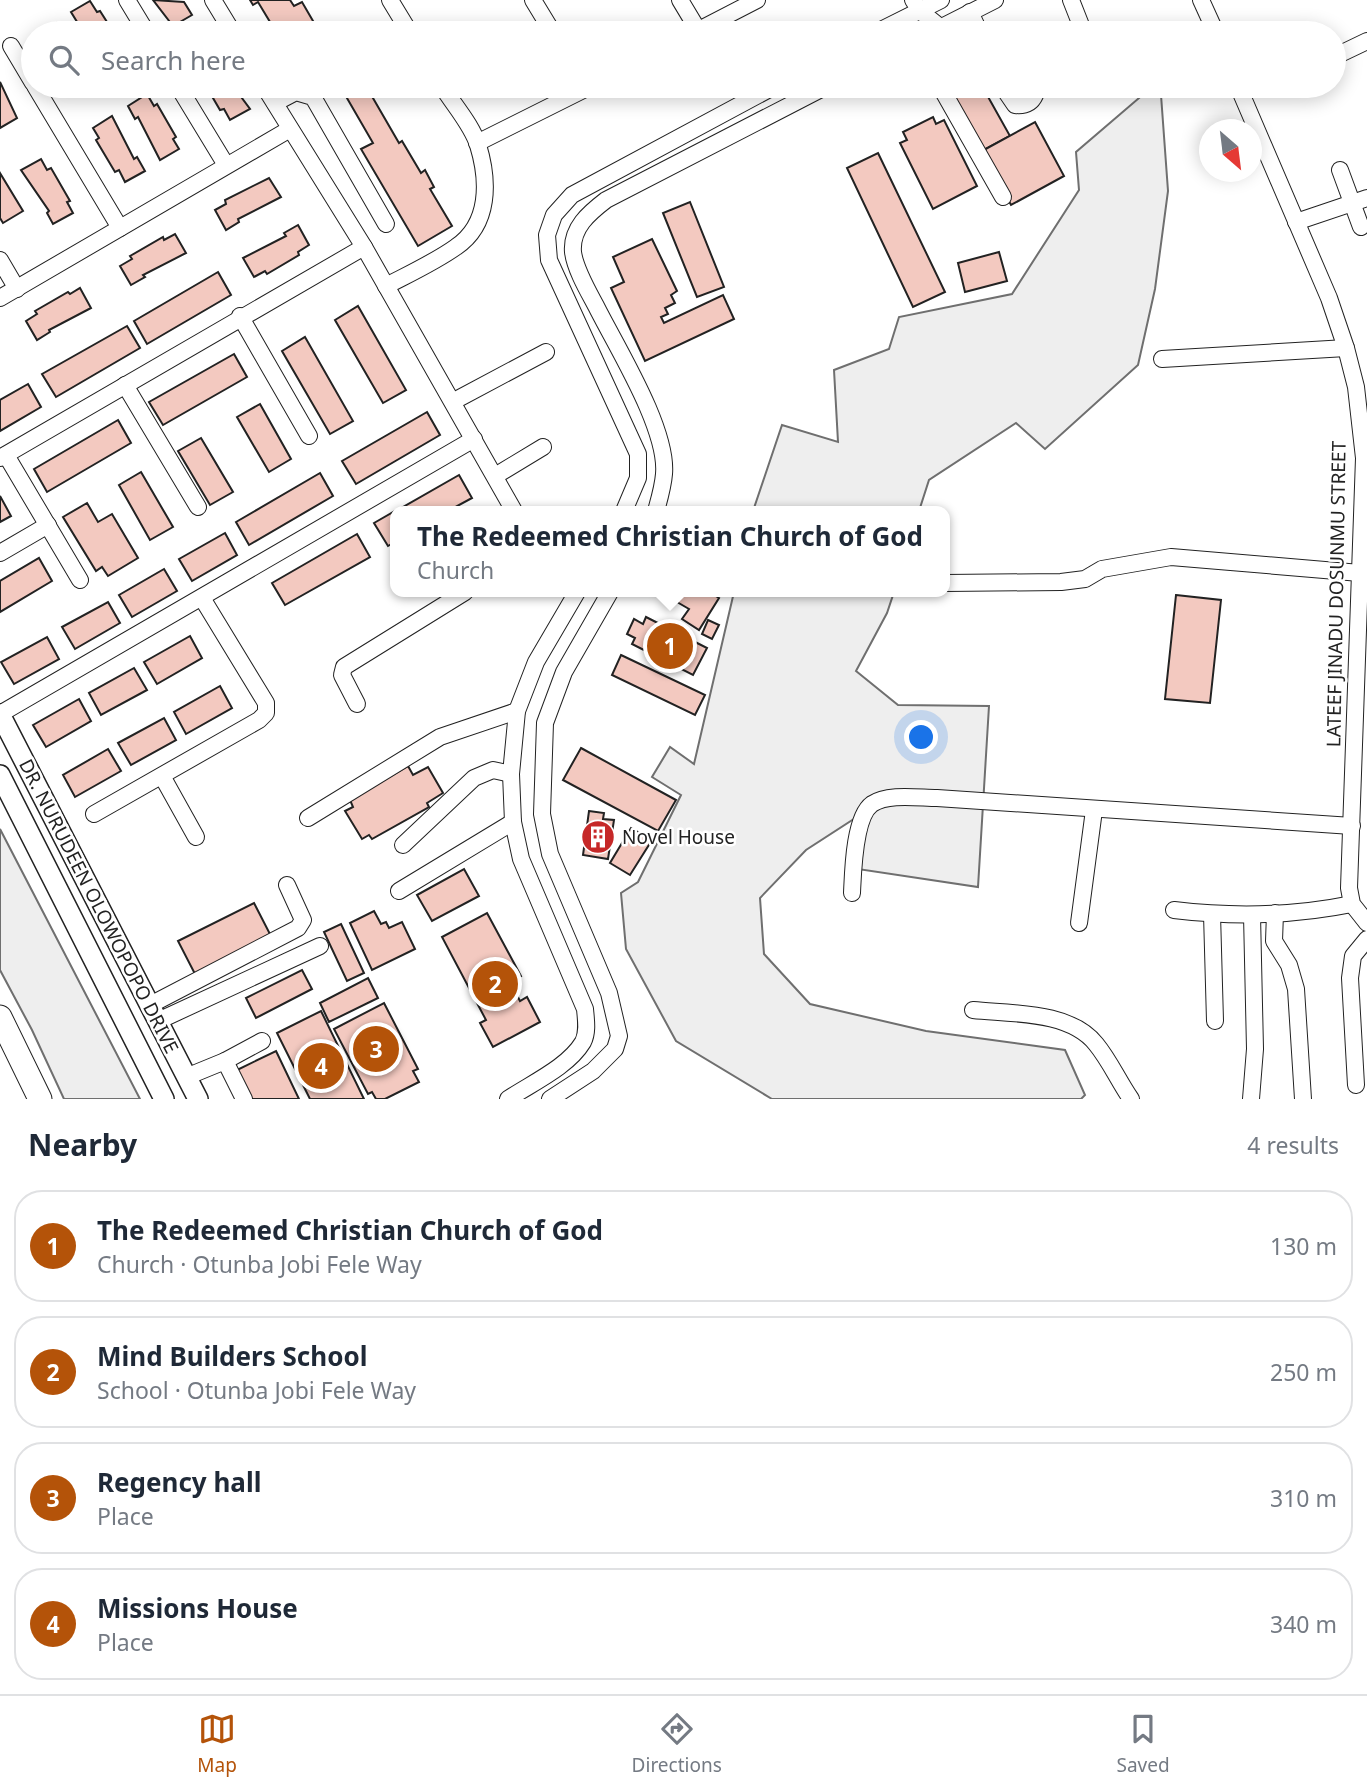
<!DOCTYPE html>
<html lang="en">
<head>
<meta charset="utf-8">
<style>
	:root { --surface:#fff; --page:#f2f2f3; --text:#1f2937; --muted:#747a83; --line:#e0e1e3; --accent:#b45309 }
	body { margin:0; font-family:"Noto Sans",sans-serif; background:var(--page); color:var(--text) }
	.compass { position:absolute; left:1199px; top:119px; width:63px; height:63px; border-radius:50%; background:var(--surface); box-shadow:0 4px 18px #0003; rotate:152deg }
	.you { position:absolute; left:922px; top:738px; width:24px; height:24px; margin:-18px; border:5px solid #fff; border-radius:50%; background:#1a73e8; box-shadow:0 0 0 10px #1a73e833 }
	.badge { display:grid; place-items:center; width:46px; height:46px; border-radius:50%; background:var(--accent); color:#fff; font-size:23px; font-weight:700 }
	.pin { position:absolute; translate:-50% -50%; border:4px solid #fff; box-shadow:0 2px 7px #0006 }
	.popup { position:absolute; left:390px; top:506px; width:560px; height:91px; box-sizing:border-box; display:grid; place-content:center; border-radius:14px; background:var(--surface); filter:drop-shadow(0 2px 5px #0005); font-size:23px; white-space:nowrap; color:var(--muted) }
	.popup b { font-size:26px; color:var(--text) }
	.popup::after { content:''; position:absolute; left:50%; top:100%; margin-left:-14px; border:14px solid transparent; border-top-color:var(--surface) }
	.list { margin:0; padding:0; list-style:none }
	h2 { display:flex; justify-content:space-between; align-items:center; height:91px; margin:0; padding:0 28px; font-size:30px }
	h2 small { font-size:23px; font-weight:400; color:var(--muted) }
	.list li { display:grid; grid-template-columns:46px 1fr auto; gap:21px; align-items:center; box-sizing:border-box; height:112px; margin:0 14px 14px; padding:0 14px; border:2px solid var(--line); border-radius:28px }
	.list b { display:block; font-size:26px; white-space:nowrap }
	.list p { margin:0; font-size:23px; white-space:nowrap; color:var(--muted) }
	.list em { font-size:23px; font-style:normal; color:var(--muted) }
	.icon { flex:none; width:38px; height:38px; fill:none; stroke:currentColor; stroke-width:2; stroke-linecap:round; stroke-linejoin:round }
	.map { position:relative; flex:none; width:1367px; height:1099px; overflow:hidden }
	.search { position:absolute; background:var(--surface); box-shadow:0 4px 18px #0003; left:21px; right:21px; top:21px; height:77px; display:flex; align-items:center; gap:18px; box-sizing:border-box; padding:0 24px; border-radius:38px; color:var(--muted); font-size:26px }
	.sheet { height:595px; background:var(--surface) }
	nav { display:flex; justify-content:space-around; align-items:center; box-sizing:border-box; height:98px; border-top:2px solid var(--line); background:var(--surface); font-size:19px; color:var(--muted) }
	nav a { display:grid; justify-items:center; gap:4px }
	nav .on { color:var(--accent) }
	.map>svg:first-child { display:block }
	.green { fill:#eee; stroke:#6f6f6f; stroke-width:2 }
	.building { fill:#f3c9c0; stroke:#222; stroke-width:2 }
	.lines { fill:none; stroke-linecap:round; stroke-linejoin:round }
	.minor-casing { stroke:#222; stroke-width:18 }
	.major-casing { stroke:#222; stroke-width:22 }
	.highway-casing { stroke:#222; stroke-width:25 }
	.minor { stroke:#fff; stroke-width:16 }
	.major { stroke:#fff; stroke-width:19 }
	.highway { stroke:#fff; stroke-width:23 }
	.labels { text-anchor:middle; stroke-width:5; stroke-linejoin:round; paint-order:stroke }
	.street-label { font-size:19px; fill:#222; stroke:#fff }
	.poi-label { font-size:19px; fill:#222; stroke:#fff; text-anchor:start }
</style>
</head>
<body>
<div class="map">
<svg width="1367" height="1099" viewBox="0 0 1367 1099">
	<rect width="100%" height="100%" fill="#fff"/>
	<!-- green -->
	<g class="green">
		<path d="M1146,92L1161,95L1168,191L1155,289L1138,365L1045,449L1016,423L929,480L919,511H753L782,425L838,442L834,370L889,349L899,317L1012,294L1079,190L1076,152Z"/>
		<path d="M734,592H894L887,613L856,671L898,705L989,706L978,887L851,868L857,817L806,850L760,898L764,954L810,1004L926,1031L1065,1050L1085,1095L1081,1099H772L676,1041L626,949L621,893L638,882L681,795L652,777L670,747L694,764Z"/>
		<path d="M0,829L140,1099H64L32,1030L0,970Z"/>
	</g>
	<!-- building -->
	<g class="building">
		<path d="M153,0L184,2L192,15L173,26Z"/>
		<path d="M250,0H290L294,6L302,2L320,33H261L258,29L270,22L258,2L253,5Z"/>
		<path d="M90,1L97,12L100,11L114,33H87L82,24L79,25L71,12Z"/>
		<path d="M56,23L62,33H38Z"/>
		<path d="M0,82L17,118L0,128Z"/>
		<path d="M206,86H233L250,109L230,120L224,109L220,110Z"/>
		<path d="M340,86H366L399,143L402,141L421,173L425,170L434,187L430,189L452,226L418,246L361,149L373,143Z"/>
		<path d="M945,86H982L1010,136L982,151Z"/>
		<path d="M147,94L154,106L157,104L176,137L173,139L179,149L160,160L138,117L135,119L128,106Z"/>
		<path d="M112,116L134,159L137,157L145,171L125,182L119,170L115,172L96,140L99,138L93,128Z"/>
		<path d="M933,117L936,124L944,120L977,186L933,209L900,143L907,140L903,132Z"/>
		<path d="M1035,122L1064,176L1011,205L982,151Z"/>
		<path d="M878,153L945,292L913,307L847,168Z"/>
		<path d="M41,159L47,170L51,168L70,201L67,202L73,213L53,224L47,213L49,211L21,170Z"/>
		<path d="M0,173L23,211L3,223L0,218Z"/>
		<path d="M269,178L281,197L238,219L239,222L226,230L215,210L226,204L225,200Z"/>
		<path d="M690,202L724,287L697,297L663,213Z"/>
		<path d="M298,225L309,245L298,252L299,255L267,274L265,271L254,277L243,258L286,236L284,233Z"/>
		<path d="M175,234L186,253L143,275L145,277L131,285L120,266L132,259L130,256L163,237L164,240Z"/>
		<path d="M652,239L677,291L671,295L675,303L665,308L668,314L661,317L664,323L723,295L734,319L645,361L611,288L624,282L613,257Z"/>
		<path d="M999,252L1007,281L965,292L958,263Z"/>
		<path d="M218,272L231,295L147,344L134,321Z"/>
		<path d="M80,288L91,308L49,330L50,332L37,340L26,321L37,314L35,311L68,292L70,294Z"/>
		<path d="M358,306L406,390L383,403L335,320Z"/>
		<path d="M127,326L140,348L56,397L42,374Z"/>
		<path d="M305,337L353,421L330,434L282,351Z"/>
		<path d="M234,354L247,377L163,425L149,402Z"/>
		<path d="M28,384L41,407L0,431V400Z"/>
		<path d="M260,404L291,459L269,472L237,417Z"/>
		<path d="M427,412L440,435L356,484L342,461Z"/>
		<path d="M118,420L131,443L47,492L34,469Z"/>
		<path d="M201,438L233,492L210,505L178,451Z"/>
		<path d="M141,472L173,527L150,540L119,485Z"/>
		<path d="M320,473L333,496L249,545L236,522Z"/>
		<path d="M459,475L472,498L448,511H396Z"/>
		<path d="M0,496L11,516L0,522Z"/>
		<path d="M87,503L98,522L112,514L138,558L108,576L102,567L96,571L63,517Z"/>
		<path d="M395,511V542L388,546L374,523Z"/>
		<path d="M225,533L237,555L192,581L179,559Z"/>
		<path d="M357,534L370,557L285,605L272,583Z"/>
		<path d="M39,558L52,581L0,612V581Z"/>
		<path d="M164,569L177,591L132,617L119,595Z"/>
		<path d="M684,592H709L719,598L699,630L682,619L689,609L677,602Z"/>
		<path d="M1176,595L1221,600L1210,703L1165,699Z"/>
		<path d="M108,602L120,623L75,649L62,627Z"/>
		<path d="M646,617L707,648L693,675L632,644L635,638L627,634L634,619L643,624Z"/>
		<path d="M708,620L719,625L712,639L702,634Z"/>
		<path d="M190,636L202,658L157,684L144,662Z"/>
		<path d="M47,637L59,659L14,684L1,662Z"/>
		<path d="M621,655L705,695L695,715L612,675Z"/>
		<path d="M134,668L147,690L101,715L89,693Z"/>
		<path d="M220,686L232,708L186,734L174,712Z"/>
		<path d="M79,699L91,721L46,747L33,725Z"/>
		<path d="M164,718L176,740L131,765L118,743Z"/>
		<path d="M581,748L676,800L658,831L563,780Z"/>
		<path d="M108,749L121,771L75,797L63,775Z"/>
		<path d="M408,766L413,775L428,767L443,793L427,803L429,807L372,839L369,835L362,839L345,811L353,807L350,800Z"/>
		<path d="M589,811L604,813L603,819L614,820L608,859L583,855Z"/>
		<path d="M631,828L652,840L630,875L610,863Z"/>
		<path d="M464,869L479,896L432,921L417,895Z"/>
		<path d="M254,903L272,938L196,976L178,941Z"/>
		<path d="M374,911L381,924L386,922L389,928L402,922L415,949L372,970L350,923Z"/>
		<path d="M487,913L521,976L510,982L520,1001L527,997L540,1022L493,1047L480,1023L486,1020L442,937Z"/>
		<path d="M341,924L364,973L347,981L324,932Z"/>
		<path d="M302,970L312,989L256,1018L246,998Z"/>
		<path d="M368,978L378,998L329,1022L320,1003Z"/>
		<path d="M384,1003L418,1069L413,1071L419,1082L385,1099H376L372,1092L368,1094L334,1029Z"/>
		<path d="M321,1011L364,1099H310L277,1033Z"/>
		<path d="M276,1051L299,1099H251L237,1070Z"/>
	</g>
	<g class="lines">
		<!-- minor casing -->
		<g class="minor-casing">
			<g id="minor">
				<path d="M127,0L147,33"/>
				<path d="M213,0L233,33"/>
				<path d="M390,0L410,33"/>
				<path d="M533,0L553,33"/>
				<path d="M680,0L698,30"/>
				<path d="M913,0L920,11L940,27"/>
				<path d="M1071,0L1084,33"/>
				<path d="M1201,0L1216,33"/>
				<path d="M970,12L980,33"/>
				<path d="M693,33L757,0"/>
				<path d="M875,33L941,0"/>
				<path d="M930,33L995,0"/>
				<path d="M11,46L33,83"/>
				<path d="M1334,53L1340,54L1367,41"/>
				<path d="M35,86L120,228"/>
				<path d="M178,86L226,165"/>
				<path d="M264,86L364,247L514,511"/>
				<path d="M940,86L1003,197"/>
				<path d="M1002,86L1015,105C1025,106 1031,104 1035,95L1030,86"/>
				<path d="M1238,86L1329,298L1346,348L1356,387L1364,458L1349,888L1352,904L1367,923"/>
				<path d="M275,103L296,92L313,97L386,224"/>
				<path d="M477,143L591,86"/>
				<path d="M1340,170L1361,227"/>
				<path d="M1296,222L1367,198"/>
				<path d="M0,260L17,289"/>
				<path d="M386,286C409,274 435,262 456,247C490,224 489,181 478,145C472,125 453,104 442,86"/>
				<path d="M0,298L290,129"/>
				<path d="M240,316L309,436"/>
				<path d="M1162,359L1346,348"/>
				<path d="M125,385L198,507"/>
				<path d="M454,401L546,352"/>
				<path d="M6,455L80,580"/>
				<path d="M0,458L364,247"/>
				<path d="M495,476L543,447"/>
				<path d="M624,511L638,478V454L549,260L547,235L554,215L572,195L775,86"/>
				<path d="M656,511C659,500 663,487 664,474C668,429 617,348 596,306C588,291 575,269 573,252C571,228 589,213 606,200L827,86"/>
				<path d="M0,553L48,525"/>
				<path d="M945,583L1061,582L1085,579L1102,569L1171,557L1360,573"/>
				<path d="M357,704L342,675L344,667L465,592"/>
				<path d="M0,714L474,439"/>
				<path d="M162,776L196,837"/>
				<path d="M94,814L259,720L266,713V703L202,598"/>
				<path d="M308,818L440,737L517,711"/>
				<path d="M403,845L474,778L493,770L511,774"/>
				<path d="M399,891L513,822"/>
				<path d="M852,893C853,872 854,817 872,804C888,793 919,798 937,798L1352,826"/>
				<path d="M1174,910C1233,917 1293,916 1352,904"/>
				<path d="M1275,913L1274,941L1289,965L1296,989L1303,1099"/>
				<path d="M1212,914L1215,1021"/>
				<path d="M1079,923L1094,810"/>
				<path d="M150,1005L298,928L303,920L287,885"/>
				<path d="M973,1010C1012,1014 1070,1011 1096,1044C1110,1061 1119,1082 1131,1099"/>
				<path d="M158,1021L320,946"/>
				<path d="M225,1061L262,1041"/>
				<path d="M186,1077L225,1061L244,1099"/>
				<path d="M1356,1085L1350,978L1353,956L1367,939"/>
				<path d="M508,1099C532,1083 568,1067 583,1042C588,1032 586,1020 585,1009L521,859L513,822L511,774L517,711L536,662L577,592"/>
				<path d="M550,1099L593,1071L615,1049L619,1036L609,993L550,854L542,814L545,723L564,672L610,592"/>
				<path d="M1251,1099L1255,1049L1252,915"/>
			</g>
		</g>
		<!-- major casing -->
		<g class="major-casing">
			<g id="major">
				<path d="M0,714L198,1099"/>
				<path d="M0,775L164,1099"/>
			</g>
		</g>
		<!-- highway casing -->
		<g class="highway-casing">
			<path id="highway" d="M0,1017L40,1099"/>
		</g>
		<!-- minor -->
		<use href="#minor" class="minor"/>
		<!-- major -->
		<use href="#major" class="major"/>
		<!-- highway -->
		<use href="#highway" class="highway"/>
	</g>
	<!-- icons -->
	<defs>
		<g id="building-disc" transform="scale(1.75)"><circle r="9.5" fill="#c62828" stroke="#fff"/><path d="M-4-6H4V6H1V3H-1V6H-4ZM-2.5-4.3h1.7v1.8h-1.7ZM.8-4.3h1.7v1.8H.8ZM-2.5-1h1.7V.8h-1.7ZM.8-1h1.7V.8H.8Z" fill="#fff"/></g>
	</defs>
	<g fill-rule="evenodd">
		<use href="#building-disc" x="598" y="837"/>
	</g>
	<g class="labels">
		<!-- street labels -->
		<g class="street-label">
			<text transform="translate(1336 594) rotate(-89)" y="7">LATEEF JINADU DOSUNMU STREET</text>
			<text transform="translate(99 906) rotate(63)" y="7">DR. NURUDEEN OLOWOPOPO DRIVE</text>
		</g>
		<!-- poi labels -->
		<g class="poi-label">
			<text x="622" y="844">Novel House</text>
		</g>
	</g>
</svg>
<svg class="compass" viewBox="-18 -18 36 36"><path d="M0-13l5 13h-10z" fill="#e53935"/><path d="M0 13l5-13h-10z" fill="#747a83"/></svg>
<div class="you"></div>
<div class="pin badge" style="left:670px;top:646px">1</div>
<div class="popup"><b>The Redeemed Christian Church of God</b>Church</div>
<div class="pin badge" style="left:495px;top:984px">2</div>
<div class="pin badge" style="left:376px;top:1049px">3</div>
<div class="pin badge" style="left:321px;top:1066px">4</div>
<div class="search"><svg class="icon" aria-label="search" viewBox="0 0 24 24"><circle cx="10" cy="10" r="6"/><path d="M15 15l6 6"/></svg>Search here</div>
</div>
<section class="sheet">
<h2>Nearby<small>4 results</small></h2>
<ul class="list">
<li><span class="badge">1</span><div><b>The Redeemed Christian Church of God</b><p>Church · Otunba Jobi Fele Way</p></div><em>130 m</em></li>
<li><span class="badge">2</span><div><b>Mind Builders School</b><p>School · Otunba Jobi Fele Way</p></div><em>250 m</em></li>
<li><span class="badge">3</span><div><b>Regency hall</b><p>Place</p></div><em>310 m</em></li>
<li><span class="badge">4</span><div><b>Missions House</b><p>Place</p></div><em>340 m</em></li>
</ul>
</section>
<nav>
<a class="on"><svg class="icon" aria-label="map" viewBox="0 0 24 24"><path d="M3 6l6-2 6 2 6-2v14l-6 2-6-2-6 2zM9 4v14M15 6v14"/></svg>Map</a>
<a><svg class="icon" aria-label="directions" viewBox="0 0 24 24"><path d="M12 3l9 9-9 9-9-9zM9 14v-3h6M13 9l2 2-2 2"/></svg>Directions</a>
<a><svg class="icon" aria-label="saved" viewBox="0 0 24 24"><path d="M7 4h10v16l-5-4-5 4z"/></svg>Saved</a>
</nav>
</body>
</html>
